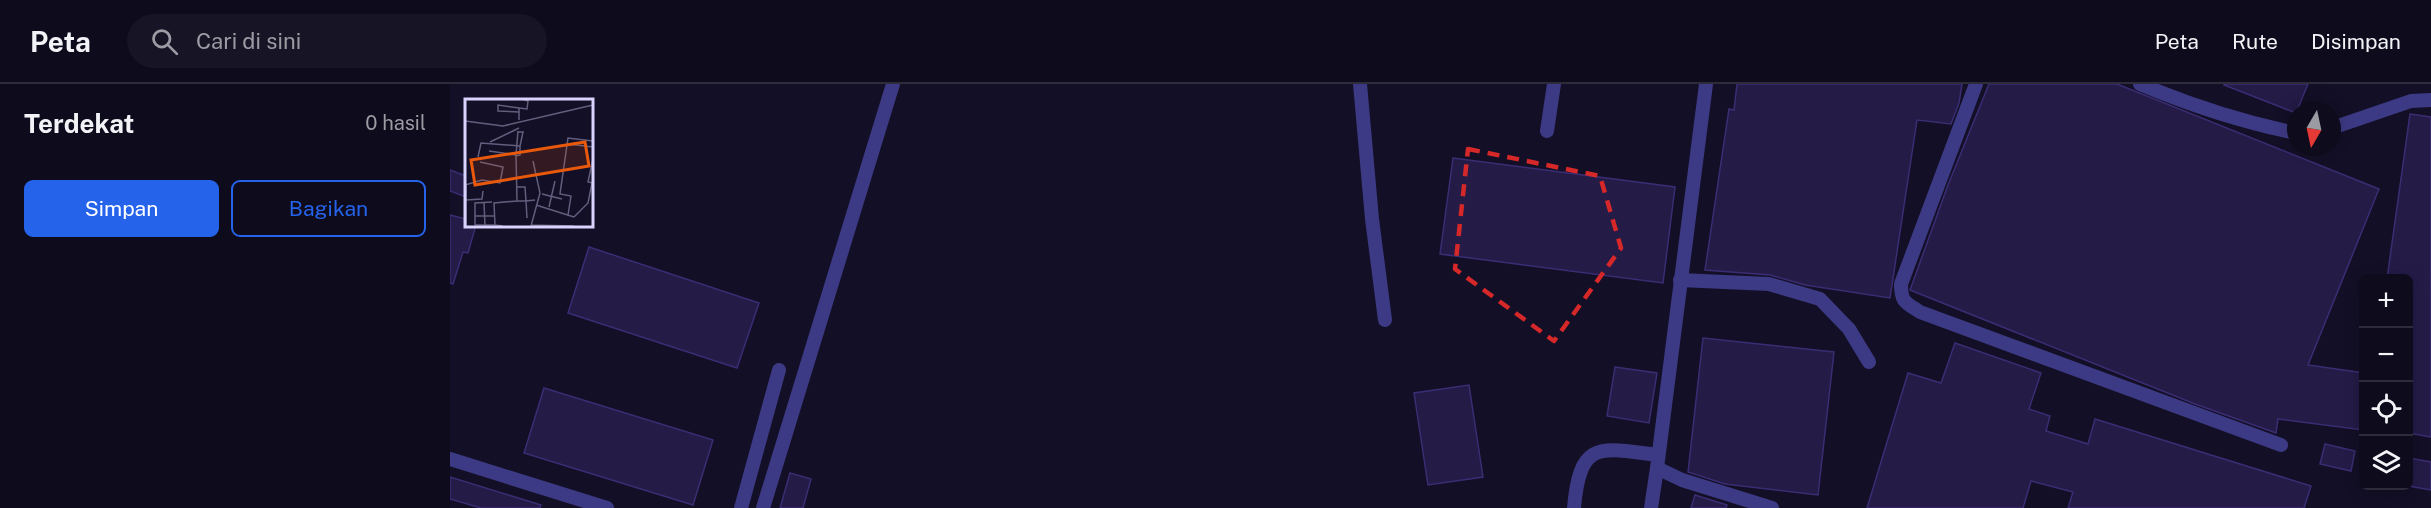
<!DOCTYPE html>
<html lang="id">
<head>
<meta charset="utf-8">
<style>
	:root { --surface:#0e0b1c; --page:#171425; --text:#f1f3f6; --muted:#9b9ba3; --line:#2e2b3b; --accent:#2563eb }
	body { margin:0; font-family:"Public Sans",sans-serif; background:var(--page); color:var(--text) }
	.controls { position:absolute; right:18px; bottom:18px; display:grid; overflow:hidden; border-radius:9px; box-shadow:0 3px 15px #0003 }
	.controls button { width:54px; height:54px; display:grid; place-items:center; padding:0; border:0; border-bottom:2px solid var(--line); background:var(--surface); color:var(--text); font:30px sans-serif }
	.compass { position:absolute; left:1837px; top:18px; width:54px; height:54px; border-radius:50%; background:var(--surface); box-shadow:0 3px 15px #0003; rotate:189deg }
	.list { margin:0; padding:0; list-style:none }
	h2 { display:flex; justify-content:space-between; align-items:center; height:78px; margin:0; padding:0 24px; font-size:26px }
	h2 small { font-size:20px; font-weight:400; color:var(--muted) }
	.actions { display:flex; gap:12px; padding:18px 24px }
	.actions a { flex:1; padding:14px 0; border:2px solid var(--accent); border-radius:9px; text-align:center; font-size:21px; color:var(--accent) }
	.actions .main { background:var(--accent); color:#fff }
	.icon { flex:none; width:33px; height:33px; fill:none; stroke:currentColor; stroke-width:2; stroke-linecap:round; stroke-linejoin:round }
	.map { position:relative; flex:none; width:1981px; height:424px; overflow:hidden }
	header { display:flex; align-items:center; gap:36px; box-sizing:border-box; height:84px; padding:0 30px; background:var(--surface); border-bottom:2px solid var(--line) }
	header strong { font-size:28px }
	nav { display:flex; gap:33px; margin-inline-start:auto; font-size:21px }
	.search { width:420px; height:54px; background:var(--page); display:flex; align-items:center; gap:15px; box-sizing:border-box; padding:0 21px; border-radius:33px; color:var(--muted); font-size:22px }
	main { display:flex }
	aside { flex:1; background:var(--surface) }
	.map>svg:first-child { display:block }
	.building { fill:#241b47; stroke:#3b2d73; stroke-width:1.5 }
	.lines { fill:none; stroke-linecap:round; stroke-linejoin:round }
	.minor { stroke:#3d3a85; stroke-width:14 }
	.marked { fill:none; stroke:#d62828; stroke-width:4.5; stroke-dasharray:12 8; stroke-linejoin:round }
	.inset-road { fill:none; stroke:#625e7d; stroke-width:1.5 }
	.view { fill:#e8590c; fill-opacity:0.15; stroke:#e8590c; stroke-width:3 }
	.inset-edge { fill:none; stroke:#d9d4ff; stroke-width:3 }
</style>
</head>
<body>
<header>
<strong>Peta</strong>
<div class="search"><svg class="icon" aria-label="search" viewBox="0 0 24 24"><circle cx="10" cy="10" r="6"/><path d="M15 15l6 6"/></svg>Cari di sini</div>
<nav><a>Peta</a><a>Rute</a><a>Disimpan</a></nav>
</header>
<main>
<aside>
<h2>Terdekat<small>0 hasil</small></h2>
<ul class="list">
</ul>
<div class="actions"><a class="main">Simpan</a><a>Bagikan</a></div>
</aside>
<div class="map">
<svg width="1981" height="424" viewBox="0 0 1981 424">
	<rect width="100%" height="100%" fill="#130f26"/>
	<!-- building -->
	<g class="building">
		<path d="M1287,0H1512L1509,19L1501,40L1467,36L1440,214L1355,201L1320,191L1255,186L1279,25L1284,26Z"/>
		<path d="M1539,0H1667L1929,105L1858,281L1914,289L1913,346L1828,335L1826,349L1745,320L1460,206L1498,101Z"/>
		<path d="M1858,0L1846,29L1774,1V0Z"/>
		<path d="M1960,30L1981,33V353L1959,349V195H1937Z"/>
		<path d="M1003,74L1225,103L1213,199L990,170Z"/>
		<path d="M0,86L16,92V113L0,107Z"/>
		<path d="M0,131L16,135V141H26L18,169L13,168L3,200L0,199Z"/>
		<path d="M139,163L309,219L287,284L118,229Z"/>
		<path d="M1253,254L1384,268L1368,411L1275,400L1238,388Z"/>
		<path d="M1505,259L1591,289L1579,325L1600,332L1596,347L1638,360L1645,335L1861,402L1854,424H1618L1623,408L1581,397L1573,424H1417L1458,289L1491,299Z"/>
		<path d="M1165,283L1207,289L1199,339L1157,332Z"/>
		<path d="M1019,301L1033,393L978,401L964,309Z"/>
		<path d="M94,304L263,356L243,421L74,369Z"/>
		<path d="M1875,360L1905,367L1901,387L1870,380Z"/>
		<path d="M1959,374L1981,378V406L1959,402Z"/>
		<path d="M340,389L361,395L353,424H330Z"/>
		<path d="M0,393L91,421L90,424H31L0,415Z"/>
		<path d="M1245,411L1277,421L1276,424H1241Z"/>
	</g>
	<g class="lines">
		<!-- minor -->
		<g class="minor">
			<path d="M910,0L922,135L935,236"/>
			<path d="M1256,0L1207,384L1232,396L1322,424"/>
			<path d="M1526,0L1451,200C1451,218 1455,218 1470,228L1831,361"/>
			<path d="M1690,0C1740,21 1792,38 1846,49"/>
			<path d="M1882,44L1961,17L1981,16"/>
			<path d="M1097,47L1104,0"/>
			<path d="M1230,196L1319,200L1370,215L1399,245L1419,278"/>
			<path d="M0,375L157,424"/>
			<path d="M291,424L329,286"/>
			<path d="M313,424L443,0"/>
			<path d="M1124,424C1130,355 1150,364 1208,371"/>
			<path d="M1201,424L1207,384"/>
		</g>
	</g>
	<!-- marked area -->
	<path class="marked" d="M1018,65L1150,92L1171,164L1104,257L1005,185Z"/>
	<!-- overview -->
	<g transform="translate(15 15)">
		<rect width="128" height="128" fill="#130f26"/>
		<path class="inset-road" d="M54,9L62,10L63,2L57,0M54,13L33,12V6L54,9V21M0,22L38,27L128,6M53,33H58L55,47M25,43L54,29M103,45L128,48M24,52L51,56L52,102L29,104L30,126L38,127M51,56L53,32M13,58L16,44L55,47V56L51,57M128,60L123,83L128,84M0,86L17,81L35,84L38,68L15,63M1,86V127M77,95L97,100M1,101L17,100L18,92M52,102H61L60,88H52M27,103L10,104V126H30M19,104L20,127M71,106L109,118M84,108L90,82M103,116L106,97L95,95L103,39L128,42M10,117H29M109,118L123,104L127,84M62,119L61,102L70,101M66,126L109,127M66,127L75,94L68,62"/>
		<path class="view" d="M120,43L124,67L10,86L6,61Z"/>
		<rect width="128" height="128" class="inset-edge"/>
	</g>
</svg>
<div class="controls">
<button>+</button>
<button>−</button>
<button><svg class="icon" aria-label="locate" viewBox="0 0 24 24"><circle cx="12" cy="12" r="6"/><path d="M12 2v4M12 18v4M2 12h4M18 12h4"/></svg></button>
<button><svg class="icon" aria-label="layers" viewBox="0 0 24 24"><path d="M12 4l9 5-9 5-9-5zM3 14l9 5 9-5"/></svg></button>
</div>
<svg class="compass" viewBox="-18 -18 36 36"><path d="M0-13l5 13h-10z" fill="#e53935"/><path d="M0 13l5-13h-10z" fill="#9b9ba3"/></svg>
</div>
</main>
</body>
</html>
